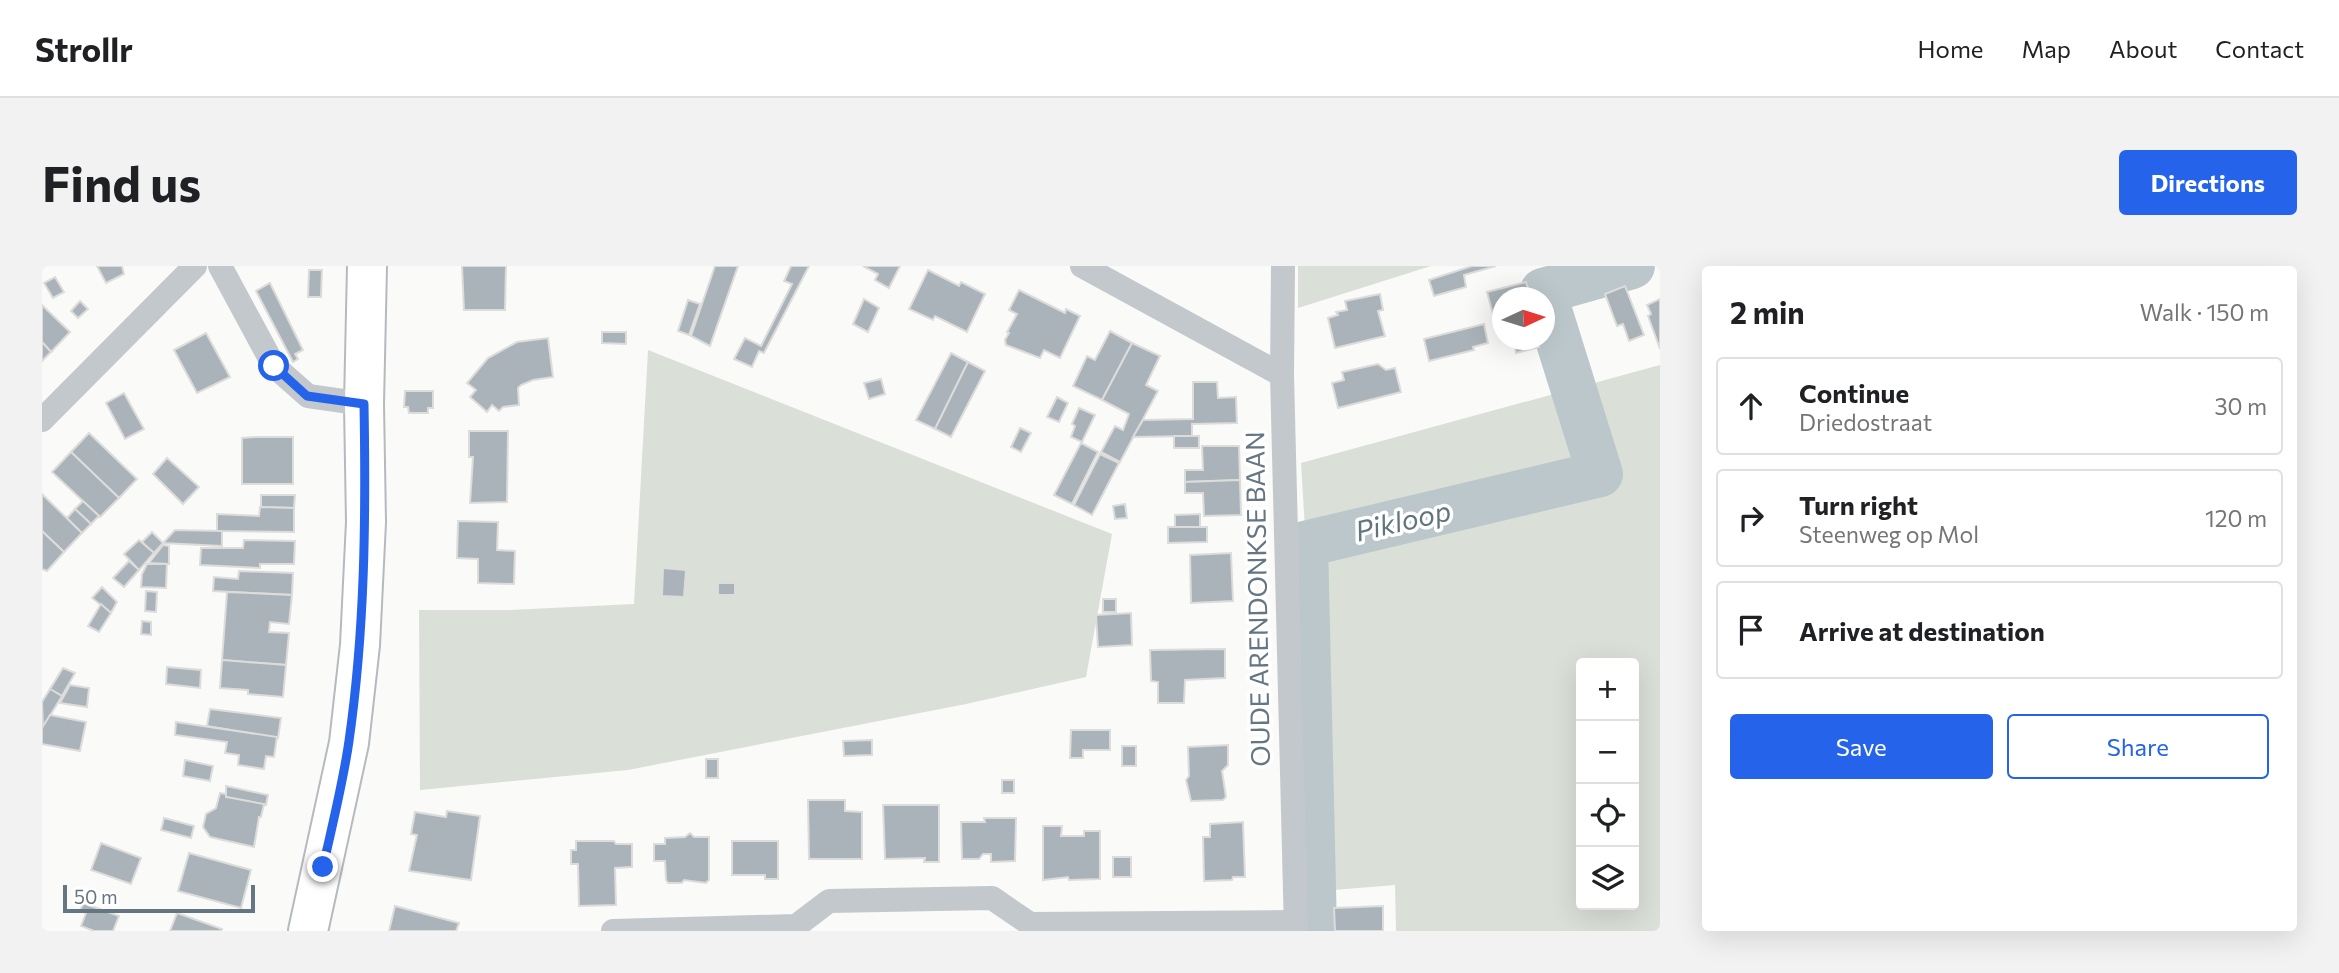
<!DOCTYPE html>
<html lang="en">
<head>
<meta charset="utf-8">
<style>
	:root { --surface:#fff; --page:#f2f2f2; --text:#202124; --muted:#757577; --line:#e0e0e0; --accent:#2563eb }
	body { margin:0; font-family:Commissioner,sans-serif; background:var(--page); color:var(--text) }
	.controls { position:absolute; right:21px; bottom:21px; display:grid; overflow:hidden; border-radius:7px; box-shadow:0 7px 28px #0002 }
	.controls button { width:63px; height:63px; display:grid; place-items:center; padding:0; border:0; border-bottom:2px solid var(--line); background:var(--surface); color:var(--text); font:35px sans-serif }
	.compass { position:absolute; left:1450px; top:21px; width:63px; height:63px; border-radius:50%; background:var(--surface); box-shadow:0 7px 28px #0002; rotate:86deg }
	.scale { position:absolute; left:21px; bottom:18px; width:192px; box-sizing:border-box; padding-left:7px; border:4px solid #657683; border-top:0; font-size:19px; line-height:24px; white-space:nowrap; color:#657683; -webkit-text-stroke:5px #fff; paint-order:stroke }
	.stop { position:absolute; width:21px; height:21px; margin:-16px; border:5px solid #2563eb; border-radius:50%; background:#fff }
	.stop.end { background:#2563eb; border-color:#fff; box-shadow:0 2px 7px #0008 }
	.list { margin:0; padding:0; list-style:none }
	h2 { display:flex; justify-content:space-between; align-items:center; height:91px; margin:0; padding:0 28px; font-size:30px }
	h2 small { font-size:23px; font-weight:400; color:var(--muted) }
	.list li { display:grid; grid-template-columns:46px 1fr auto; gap:21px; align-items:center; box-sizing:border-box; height:98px; margin:0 14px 14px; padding:0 14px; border:2px solid var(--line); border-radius:7px }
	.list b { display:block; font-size:26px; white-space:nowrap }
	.list p { margin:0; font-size:23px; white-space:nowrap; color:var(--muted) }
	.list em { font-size:23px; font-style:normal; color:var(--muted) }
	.actions { display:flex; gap:14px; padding:21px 28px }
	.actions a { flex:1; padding:16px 0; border:2px solid var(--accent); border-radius:7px; text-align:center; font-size:24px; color:var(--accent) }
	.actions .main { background:var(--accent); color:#fff }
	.icon { flex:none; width:38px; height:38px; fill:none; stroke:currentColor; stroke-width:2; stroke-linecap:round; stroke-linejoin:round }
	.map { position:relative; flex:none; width:1618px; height:665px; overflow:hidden; border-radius:7px }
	header { display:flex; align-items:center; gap:42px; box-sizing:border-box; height:98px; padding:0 35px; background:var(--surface); border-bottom:2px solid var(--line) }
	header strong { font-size:33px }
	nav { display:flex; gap:38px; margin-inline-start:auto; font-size:24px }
	.intro { display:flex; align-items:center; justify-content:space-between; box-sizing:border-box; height:168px; padding:0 42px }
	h1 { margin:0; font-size:49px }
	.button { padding:18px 32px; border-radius:7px; background:var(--accent); color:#fff; font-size:24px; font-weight:700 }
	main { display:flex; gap:42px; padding:0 42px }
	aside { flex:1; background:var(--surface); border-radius:7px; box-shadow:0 7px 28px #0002 }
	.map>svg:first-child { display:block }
	.green { fill:#dadfd7; fill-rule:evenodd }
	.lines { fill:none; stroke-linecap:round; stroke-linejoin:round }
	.river { stroke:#bbc7cb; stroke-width:46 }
	.building { fill:#aab3b9; stroke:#dcdcda; stroke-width:2 }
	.primary-casing { stroke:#b5babe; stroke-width:42 }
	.minor { stroke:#c3c8cc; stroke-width:24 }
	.primary { stroke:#fff; stroke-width:38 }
	.route { stroke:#2563eb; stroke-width:9 }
	.labels { text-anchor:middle; stroke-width:7; stroke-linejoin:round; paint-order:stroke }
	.street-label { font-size:26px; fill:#657683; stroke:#fff }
	.water-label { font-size:28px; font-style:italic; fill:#60757c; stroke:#fff }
</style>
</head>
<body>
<header>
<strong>Strollr</strong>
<nav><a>Home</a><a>Map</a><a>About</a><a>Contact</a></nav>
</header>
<div class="intro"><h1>Find us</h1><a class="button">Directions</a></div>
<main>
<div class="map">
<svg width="1618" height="665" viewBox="0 0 1618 665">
	<rect width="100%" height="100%" fill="#fafaf8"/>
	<!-- green -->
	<g class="green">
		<path d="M1256,0H1389L1256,42Z"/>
		<path d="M606,84L1070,268L1044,411L924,438L586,504L378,524L377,344H468L592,338Z"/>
		<path d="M1618,99V665H1354L1353,619L1279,625L1274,296L1263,263L1259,197ZM1539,397H1592V639H1539Z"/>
	</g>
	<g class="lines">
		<!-- river -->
		<path class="river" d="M1272,665L1263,278L1558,208L1501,25L1590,0"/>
	</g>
	<!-- building -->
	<g class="building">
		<path d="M55,0H80L82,8L64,17Z"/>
		<path d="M420,0H464L463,44H422Z"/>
		<path d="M673,0H696L668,80L649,70Z"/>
		<path d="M749,0H767L722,87L717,85L710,101L692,93L703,72L719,80L750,18L742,15Z"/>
		<path d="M821,0H858L847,22L833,14L836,8Z"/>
		<path d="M1430,0H1454L1422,9L1424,21L1392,30L1387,14Z"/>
		<path d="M267,4H280L279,31H266Z"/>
		<path d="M886,4L917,20L919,16L943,28L925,66L893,50L891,54L867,43Z"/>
		<path d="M13,11L22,26L11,32L2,17Z"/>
		<path d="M1484,16L1489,32H1461V61L1455,63L1445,26Z"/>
		<path d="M228,17L261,84L253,88L256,93L251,96L214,25Z"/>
		<path d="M1583,20L1602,69L1587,75L1581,58L1575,60L1563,28Z"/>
		<path d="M977,24L1023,47L1024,43L1038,50L1018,92L1002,84L998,92L964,79L963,74L967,67L965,66L975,48L967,44Z"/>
		<path d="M1338,28L1341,44L1336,45L1343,70L1293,82L1286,52L1296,49L1294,46L1305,44L1303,35Z"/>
		<path d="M822,33L837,42L826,66L811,58Z"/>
		<path d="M1618,33V83L1606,50L1609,48L1605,39Z"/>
		<path d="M646,34L658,38L647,69L636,65Z"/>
		<path d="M38,35L46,43L36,52L29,45Z"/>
		<path d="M0,39L28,66L9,86L0,76Z"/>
		<path d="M1442,58L1446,77L1431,81L1432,84L1387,95L1382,73Z"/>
		<path d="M1068,65L1090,77L1060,134L1031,120L1045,90L1053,94Z"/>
		<path d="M560,66H584V78L560,77Z"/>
		<path d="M164,67L188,111L155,127L132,84Z"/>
		<path d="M506,72L511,111L491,114L479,119L476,122L477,139L461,141L457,145L450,139L445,146L428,131L434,124L425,117L446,92L475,76Z"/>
		<path d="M1471,74H1495L1497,81L1474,87Z"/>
		<path d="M0,76L9,86L0,95Z"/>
		<path d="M1090,77L1118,90L1104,119L1116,125L1078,196L1059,186L1073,160L1081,164L1087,148L1060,134Z"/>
		<path d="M909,87L926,96L893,163L874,154Z"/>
		<path d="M926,96L943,105L909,171L893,163Z"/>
		<path d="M1336,98L1344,104L1353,102L1359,126L1296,142L1290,117L1302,114L1300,106Z"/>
		<path d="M839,113L843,128L827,133L822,117Z"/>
		<path d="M1151,116H1175L1176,132L1194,131L1195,157L1150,158V170L1091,171L1101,154L1151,153Z"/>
		<path d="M363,125H391V142H386V147H367L366,141H362Z"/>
		<path d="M82,127L102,163L83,173L64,137Z"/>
		<path d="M1015,131L1026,137L1017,156L1005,151Z"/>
		<path d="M1037,142L1053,149L1040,176L1029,171L1033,160L1030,158Z"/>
		<path d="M978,162L989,167L979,186L969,181Z"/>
		<path d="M427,165H466L465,236L428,237L431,191H427Z"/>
		<path d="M47,167L95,213L77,232L29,186Z"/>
		<rect x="1132" y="170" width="25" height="12"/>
		<path d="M213,171H251V218H200V172Z"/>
		<path d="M1039,177L1056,186L1030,238L1012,229Z"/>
		<path d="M1160,180H1197L1198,214L1143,216V204H1161Z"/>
		<path d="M29,186L77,232L58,251L10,206Z"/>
		<path d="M1058,188L1077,197L1050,249L1032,239Z"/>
		<path d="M125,192L157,221L141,238L111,208Z"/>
		<path d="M1198,214L1199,249L1162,250L1161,227H1143V216Z"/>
		<path d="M0,228L40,267L22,286L0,265Z"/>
		<path d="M219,229H253L252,242L219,241Z"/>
		<path d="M41,235L57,250L49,258L33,243Z"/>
		<path d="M1083,238L1085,252L1073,253L1071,240Z"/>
		<path d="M218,241L252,242V266L175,265V248L217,250Z"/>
		<path d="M33,243L49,258L40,267L25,252Z"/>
		<path d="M1158,248V261H1133V249Z"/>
		<path d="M416,255L456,256L455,284L473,285L472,318L436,317V293L415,292Z"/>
		<path d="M1126,261H1165V276L1126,277Z"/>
		<path d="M133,264L180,265V280L121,277Z"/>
		<path d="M0,265L22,286L5,305L0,303Z"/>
		<path d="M110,266L121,277L112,287L100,276Z"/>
		<path d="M97,274L112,287L97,304L82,288Z"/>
		<path d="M202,274L253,275L252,298H218V302L158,299L159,282H201Z"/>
		<path d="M121,279L127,280V298L107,297Z"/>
		<path d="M1189,287L1191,335L1149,337L1148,289Z"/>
		<path d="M87,295L97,304L82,321L71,312Z"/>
		<path d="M105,298H125L124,322L99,321L100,308Z"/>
		<path d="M621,302L644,304L642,331L620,330Z"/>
		<path d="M197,305L251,307L250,329L171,325L172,311L196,313Z"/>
		<rect x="676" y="317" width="17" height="12"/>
		<path d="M60,321L75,336L69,347L50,332Z"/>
		<path d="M104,325L115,326L114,346L103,345Z"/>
		<path d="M185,326L250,329L247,358L228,356L227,366L247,367L244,399L180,394Z"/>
		<rect x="1061" y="333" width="13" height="13"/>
		<path d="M59,338L69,347L57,366L46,360Z"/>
		<path d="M1089,347L1090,379L1056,381L1054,349Z"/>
		<path d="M100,355L109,356V369L99,368Z"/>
		<path d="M1183,383V412L1143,414L1142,437H1116V416L1109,415L1108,384Z"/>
		<path d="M180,394L244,399L241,431L206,428V424L178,422Z"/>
		<path d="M125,401L159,404L158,422L124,418Z"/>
		<path d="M21,402L33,407L20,430L8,423Z"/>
		<path d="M28,419L47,422L45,441L18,437Z"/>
		<path d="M8,423L20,430L1,461L0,436Z"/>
		<path d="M168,443L239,452L236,472L165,460Z"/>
		<path d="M8,449L44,456L38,485L0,478V462Z"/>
		<path d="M134,456L235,471L232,491L224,490L222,503L196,499L197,489L183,487L185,476L133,469Z"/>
		<path d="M1029,464H1068V484H1041V492H1028Z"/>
		<path d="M830,474V489L802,490L801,475Z"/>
		<path d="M1186,479V499L1180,505L1184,531L1181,534L1149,535L1144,514L1147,510L1146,481Z"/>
		<rect x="1080" y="480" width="14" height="20"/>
		<rect x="664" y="493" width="12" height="19"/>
		<path d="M143,494L171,500L168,515L141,510Z"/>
		<rect x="960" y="514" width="12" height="13"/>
		<path d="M184,520L226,529L224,539L184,531Z"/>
		<path d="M178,527L184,528V531L222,538L219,551H217L212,581L168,571L161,561L164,548L174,542Z"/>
		<path d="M766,534H803V545L820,546V593H767Z"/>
		<path d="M841,539H897V596H882L883,592L843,593Z"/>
		<path d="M405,545L438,550L429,614L367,605L375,569L369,568L373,546L404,551Z"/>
		<path d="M122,552L152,560L149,572L119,564Z"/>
		<path d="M942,552H974L973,595L949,596V588H941L937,593H920L919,556H943Z"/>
		<path d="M1201,556L1203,611H1191L1190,614L1162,615L1161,571H1168V558Z"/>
		<path d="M1001,560H1020L1019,570H1042V565H1058V613L1027,614L1026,611L1001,614Z"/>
		<path d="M648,567L652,571H667V614L664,617L642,614L640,617H626L624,614L623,595H612V578H623V572L643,571Z"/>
		<path d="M534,575H572L574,578H590V601L573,602L574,639L537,640L536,598H529V584H534Z"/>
		<path d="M690,575H736V613H723V609H690Z"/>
		<path d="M59,577L99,592L89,618L49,604Z"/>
		<path d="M147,587L209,604L199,642L136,625Z"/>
		<rect x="1071" y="591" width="18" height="20"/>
		<path d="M41,637L77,650L71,665H52L39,660L44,647L38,645Z"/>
		<path d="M353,640L417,657L414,665H347Z"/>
		<path d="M1341,640V665H1293L1292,642Z"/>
		<path d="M135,647L180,663L179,665H128Z"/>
	</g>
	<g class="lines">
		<!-- primary casing -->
		<g class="primary-casing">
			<path id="primary" d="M266,665L307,477L318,379L324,256L322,138L325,0"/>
		</g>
		<!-- minor -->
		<g class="minor">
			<path d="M178,0L232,100L266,130L322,138"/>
			<path d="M1040,0L1240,109"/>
			<path d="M1241,0L1240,109L1254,665"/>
			<path d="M0,154L153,0"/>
			<path d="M571,665L754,660L787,635L950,632L988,658L1254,656"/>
		</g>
		<!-- primary -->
		<use href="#primary" class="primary"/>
	</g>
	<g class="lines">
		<!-- route -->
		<path class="route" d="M232,100L265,130L322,138C324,251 323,363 307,475C301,517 290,560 281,601"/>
	</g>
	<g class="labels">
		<!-- street labels -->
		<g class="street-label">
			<text transform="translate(1216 333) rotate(-91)" y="9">OUDE ARENDONKSE BAAN</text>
		</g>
		<!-- water labels -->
		<g class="water-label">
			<text transform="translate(1361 255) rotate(-13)" y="10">Pikloop</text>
		</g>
	</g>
</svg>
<div class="controls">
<button>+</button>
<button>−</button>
<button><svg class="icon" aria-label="locate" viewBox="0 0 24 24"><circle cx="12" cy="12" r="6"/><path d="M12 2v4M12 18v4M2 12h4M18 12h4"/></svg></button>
<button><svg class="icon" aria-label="layers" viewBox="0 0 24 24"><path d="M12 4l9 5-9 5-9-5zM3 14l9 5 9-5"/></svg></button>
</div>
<svg class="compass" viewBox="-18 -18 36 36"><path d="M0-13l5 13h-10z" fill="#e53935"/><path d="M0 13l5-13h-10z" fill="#757577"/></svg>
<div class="scale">50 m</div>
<div class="stop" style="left:232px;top:100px"></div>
<div class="stop end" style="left:281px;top:601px"></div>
</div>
<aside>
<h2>2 min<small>Walk · 150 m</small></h2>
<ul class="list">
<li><svg class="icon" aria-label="ahead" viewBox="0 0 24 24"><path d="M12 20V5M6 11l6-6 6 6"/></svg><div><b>Continue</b><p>Driedostraat</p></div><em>30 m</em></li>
<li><svg class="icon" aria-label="right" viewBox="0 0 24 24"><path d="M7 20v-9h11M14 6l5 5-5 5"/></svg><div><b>Turn right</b><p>Steenweg op Mol</p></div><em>120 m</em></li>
<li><svg class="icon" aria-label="arrive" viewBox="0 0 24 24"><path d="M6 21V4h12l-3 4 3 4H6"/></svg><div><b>Arrive at destination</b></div></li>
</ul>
<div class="actions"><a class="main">Save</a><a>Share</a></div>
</aside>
</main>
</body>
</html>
